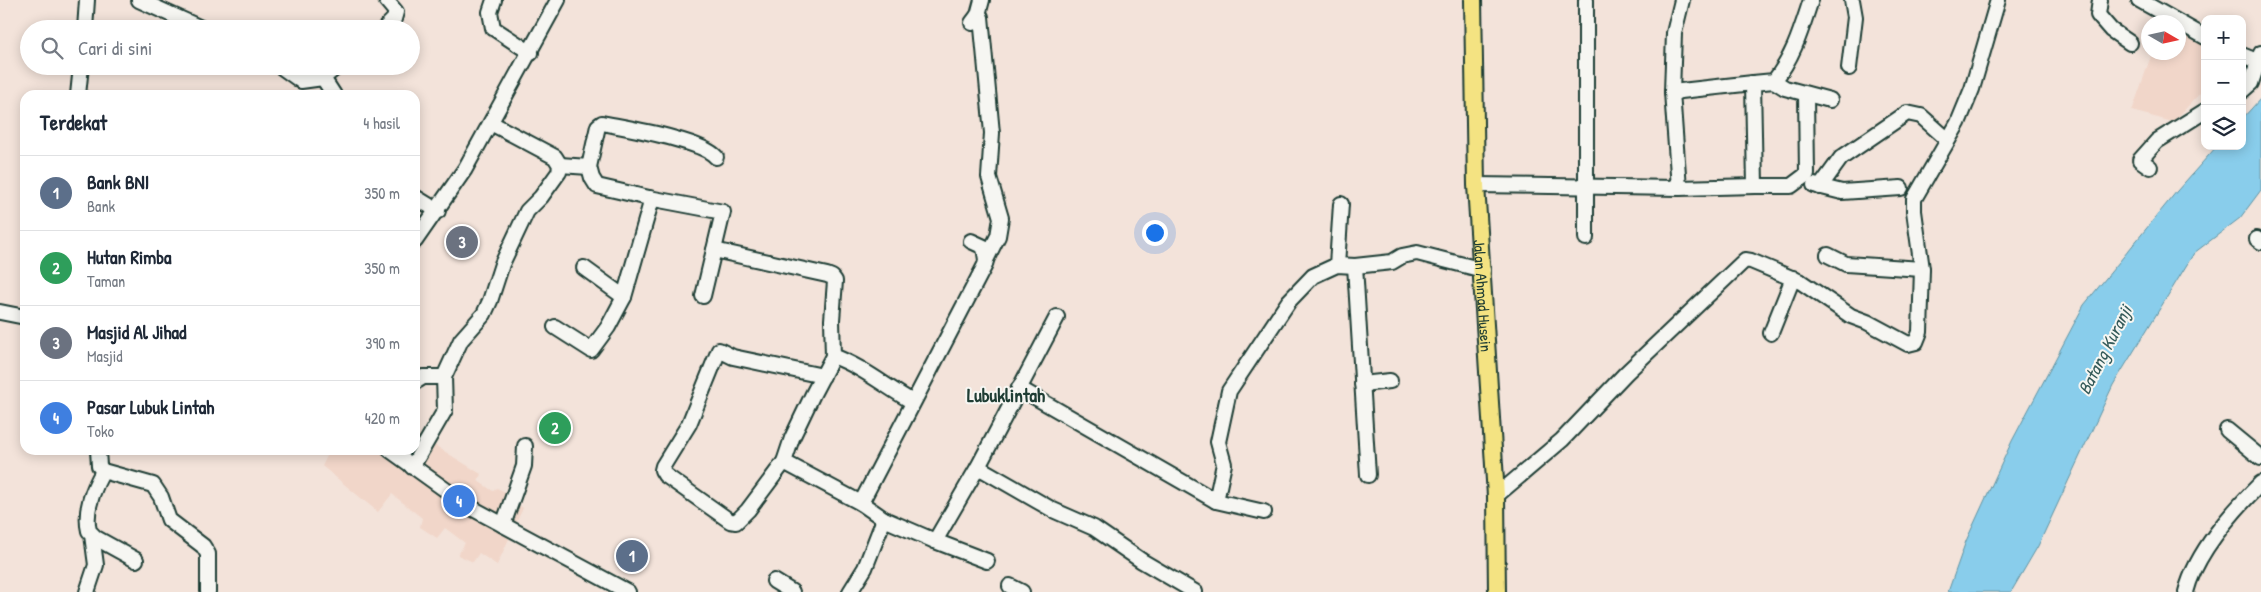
<!DOCTYPE html>
<html lang="id">
<head>
<meta charset="utf-8">
<style>
	:root { --surface:#fff; --page:#f6f6f7; --text:#1f2937; --muted:#747a83; --line:#e0e1e3; --accent:#d1495b }
	body { margin:0; font-family:"Patrick Hand",sans-serif; background:var(--page); color:var(--text) }
	.controls { position:absolute; right:15px; top:15px; display:grid; overflow:hidden; border-radius:10px; box-shadow:0 2px 12px #0003 }
	.controls button { width:45px; height:45px; display:grid; place-items:center; padding:0; border:0; border-bottom:1px solid var(--line); background:var(--surface); color:var(--text); font:25px sans-serif }
	.compass { position:absolute; left:2141px; top:15px; width:45px; height:45px; border-radius:50%; background:var(--surface); box-shadow:0 2px 12px #0003; rotate:99deg }
	.you { position:absolute; left:1154px; top:232px; width:18px; height:18px; margin:-12px; border:4px solid #fff; border-radius:50%; background:#1a73e8; box-shadow:0 0 0 8px #1a73e833 }
	.badge { display:grid; place-items:center; width:32px; height:32px; border-radius:50%; background:var(--accent); color:#fff; font-size:16px; font-weight:700 }
	.pin { position:absolute; translate:-50% -50%; border:2px solid #fff; box-shadow:0 1px 5px #0006 }
	.list { margin:0; padding:0; list-style:none }
	h2 { display:flex; justify-content:space-between; align-items:center; height:65px; margin:0; padding:0 20px; font-size:21px }
	h2 small { font-size:16px; font-weight:400; color:var(--muted) }
	.list li { display:grid; grid-template-columns:32px 1fr auto; gap:15px; align-items:center; box-sizing:border-box; height:75px; padding:0 20px; border-top:1px solid var(--line) }
	.list b { display:block; font-size:19px; white-space:nowrap }
	.list p { margin:0; font-size:16px; white-space:nowrap; color:var(--muted) }
	.list em { font-size:16px; font-style:normal; color:var(--muted) }
	.icon { flex:none; width:28px; height:28px; fill:none; stroke:currentColor; stroke-width:2; stroke-linecap:round; stroke-linejoin:round }
	.map { position:relative; flex:none; width:2261px; height:592px; overflow:hidden }
	.search { position:absolute; background:var(--surface); box-shadow:0 2px 12px #0003; left:20px; top:20px; width:400px; height:55px; display:flex; align-items:center; gap:12px; box-sizing:border-box; padding:0 18px; border-radius:28px; color:var(--muted); font-size:19px }
	.panel { position:absolute; background:var(--surface); box-shadow:0 2px 12px #0003; left:20px; top:90px; width:400px; height:365px; border-radius:15px }
	.map>svg:first-child { display:block }
	.built { fill:#f1d6c9 }
	.water { fill:#89cdeb; stroke:#5f93a2 }
	.lines { fill:none; stroke-linecap:round; stroke-linejoin:round }
	.minor-casing { stroke:#1f3d34; stroke-width:18 }
	.major-casing { stroke:#1f3d34; stroke-width:20 }
	.minor { stroke:#f6f6f2; stroke-width:14 }
	.major { stroke:#f4e382; stroke-width:16 }
	.labels { text-anchor:middle; stroke-width:4; stroke-linejoin:round; paint-order:stroke }
	.street-label { font-size:16px; fill:#1f3d34; stroke:#f6f6f2 }
	.water-label { font-size:18px; font-style:italic; fill:#345a59; stroke:#f6f6f2 }
	.quarter-label { font-size:19px; font-weight:bold; fill:#1f3d34; stroke:#f6f6f2 }
</style>
</head>
<body>
<div class="map">
<svg width="2261" height="592" viewBox="0 0 2261 592">
	<rect width="100%" height="100%" fill="#f3e3da"/>
	<filter id="ink" filterUnits="userSpaceOnUse"><feTurbulence type="fractalNoise" baseFrequency=".02" numOctaves="2"/><feDisplacementMap in="SourceGraphic" scale="10" xChannelSelector="R" yChannelSelector="G"/><feConvolveMatrix kernelMatrix="1 2 1 2 8 2 1 2 1" color-interpolation-filters="sRGB"/></filter>
	<g filter="url(#ink)">
		<!-- built -->
		<g class="built">
			<path d="M2179,27L2205,41V88L2173,122L2132,111L2152,53L2178,52Z"/>
			<path d="M415,433L481,474L478,481L493,491L497,488L518,498L517,504L523,508L497,565L479,553L473,562L458,555L465,543L445,528L437,538L420,527L422,518L392,494L378,512L322,466L328,454L323,450H415Z"/>
		</g>
		<!-- water -->
		<path class="water" d="M2261,98V190L2240,218L2194,253L2113,385L2038,546L2011,592H1948L1966,541L2012,441L2084,305L2177,191L2217,146H2242V119Z"/>
		<g class="lines">
			<!-- minor casing -->
			<g class="minor-casing">
				<g id="minor">
					<path d="M139,0L203,29"/>
					<path d="M494,0L490,12L493,28L531,53"/>
					<path d="M2100,0L2098,15L2111,30L2130,43"/>
					<path d="M2139,0L2205,37"/>
					<path d="M978,15L981,17L992,133L989,177L1001,218L998,236L986,260"/>
					<path d="M972,23L978,15L982,0"/>
					<path d="M85,29L87,0"/>
					<path d="M384,29L394,19L396,12L386,0"/>
					<path d="M2242,55L2257,61"/>
					<path d="M280,66L301,81L323,78L338,66"/>
					<path d="M1849,68L1855,17L1852,0"/>
					<path d="M323,78L334,95"/>
					<path d="M1774,81L1785,88L1830,100"/>
					<path d="M2242,91L2251,83L2261,53"/>
					<path d="M1672,92L1753,83"/>
					<path d="M78,95L81,66"/>
					<path d="M560,165L589,167L598,126L602,123C626,128 702,140 716,157"/>
					<path d="M2150,167L2140,160L2157,141L2205,111"/>
					<path d="M1476,185L1679,188L1755,186L1753,83L1774,81C1794,56 1801,30 1811,0"/>
					<path d="M1814,185L1842,192L1901,188"/>
					<path d="M1755,186H1791L1807,174L1806,94"/>
					<path d="M1820,187L1841,158L1907,113L1921,116L1948,140"/>
					<path d="M1679,188L1672,92L1674,33L1682,0"/>
					<path d="M415,197L438,211"/>
					<path d="M649,198L723,212L703,296"/>
					<path d="M1586,238V0"/>
					<path d="M2257,239L2261,242"/>
					<path d="M415,241L465,169L558,0"/>
					<path d="M971,241L984,247L986,260L985,265L861,503L884,519L935,541L978,467L1057,317"/>
					<path d="M714,250L827,275L832,277L835,281L832,320L833,356L813,394L792,438L784,462L861,503"/>
					<path d="M1828,255L1846,264L1922,269"/>
					<path d="M1337,265L1341,204"/>
					<path d="M1355,266L1368,475"/>
					<path d="M584,268L624,297"/>
					<path d="M0,312L25,317"/>
					<path d="M555,327L591,350L608,327L624,297L650,206L649,198L597,186L592,178L589,167"/>
					<path d="M1771,333L1793,278"/>
					<path d="M833,356C863,367 886,387 913,402"/>
					<path d="M444,377L461,340L484,314L490,301L502,264L527,211L541,197L559,172L560,165L555,157L491,123"/>
					<path d="M1362,384L1390,381"/>
					<path d="M1019,388L1216,501L1264,512"/>
					<path d="M2227,430L2261,458"/>
					<path d="M98,450L99,466L103,471L153,485L161,497L169,520L203,546L208,554V592"/>
					<path d="M390,450L468,506L628,592"/>
					<path d="M784,462L748,510L736,522L730,521L665,475L662,470L663,466L689,424L719,350L733,357L823,376"/>
					<path d="M412,467L445,410L444,377H423L415,382"/>
					<path d="M978,467L1053,510L1094,528L1142,561L1195,592"/>
					<path d="M103,471C93,489 84,510 89,531L96,538L136,560"/>
					<path d="M1496,496L1562,440L1626,373L1745,260L1751,261L1801,282L1851,316L1867,322L1908,344L1916,342L1920,332L1922,269L1914,211V199L1958,123L1972,89L1998,0"/>
					<path d="M1216,501L1224,464L1218,442L1229,391L1289,301L1313,276L1337,265L1355,266L1392,262L1402,256L1417,253L1483,270"/>
					<path d="M503,525L524,466L525,446"/>
					<path d="M935,541L987,561"/>
					<path d="M774,581L792,592"/>
					<path d="M1010,586L1022,592"/>
					<path d="M87,592L96,565L92,535"/>
					<path d="M850,592L865,568L884,519"/>
					<path d="M2186,592C2196,552 2232,512 2261,483"/>
				</g>
			</g>
			<!-- major casing -->
			<g class="major-casing">
				<g id="major">
					<path id="s1" d="M1473,0L1476,185L1496,496L1497,592"/>
				</g>
			</g>
			<!-- minor -->
			<use href="#minor" class="minor"/>
			<!-- major -->
			<use href="#major" class="major"/>
		</g>
	</g>
	<g class="labels">
		<!-- street labels -->
		<g class="street-label">
			<text dy="6" stroke="none"><textPath href="#s1" startOffset="296">Jalan Ahmad Husein</textPath></text>
		</g>
		<!-- water labels -->
		<g class="water-label">
			<text transform="translate(2105 350) rotate(-63)" y="6">Batang Kuranji</text>
		</g>
		<!-- quarter labels -->
		<g class="quarter-label">
			<text x="1006" y="402">Lubuklintah</text>
		</g>
	</g>
</svg>
<div class="controls">
<button>+</button>
<button>−</button>
<button><svg class="icon" aria-label="layers" viewBox="0 0 24 24"><path d="M12 4l9 5-9 5-9-5zM3 14l9 5 9-5"/></svg></button>
</div>
<svg class="compass" viewBox="-18 -18 36 36"><path d="M0-13l5 13h-10z" fill="#e53935"/><path d="M0 13l5-13h-10z" fill="#747a83"/></svg>
<div class="you"></div>
<div class="pin badge" style="left:632px;top:556px;background:#5c6f8a">1</div>
<div class="pin badge" style="left:555px;top:428px;background:#2e9e5b">2</div>
<div class="pin badge" style="left:462px;top:242px;background:#6b7280">3</div>
<div class="pin badge" style="left:459px;top:501px;background:#3f7fe0">4</div>
<div class="search"><svg class="icon" aria-label="search" viewBox="0 0 24 24"><circle cx="10" cy="10" r="6"/><path d="M15 15l6 6"/></svg>Cari di sini</div>
<section class="panel">
<h2>Terdekat<small>4 hasil</small></h2>
<ul class="list">
<li><span class="badge" style="background:#5c6f8a">1</span><div><b>Bank BNI</b><p>Bank</p></div><em>350 m</em></li>
<li><span class="badge" style="background:#2e9e5b">2</span><div><b>Hutan Rimba</b><p>Taman</p></div><em>350 m</em></li>
<li><span class="badge" style="background:#6b7280">3</span><div><b>Masjid Al Jihad</b><p>Masjid</p></div><em>390 m</em></li>
<li><span class="badge" style="background:#3f7fe0">4</span><div><b>Pasar Lubuk Lintah</b><p>Toko</p></div><em>420 m</em></li>
</ul>
</section>
</div>
</body>
</html>
